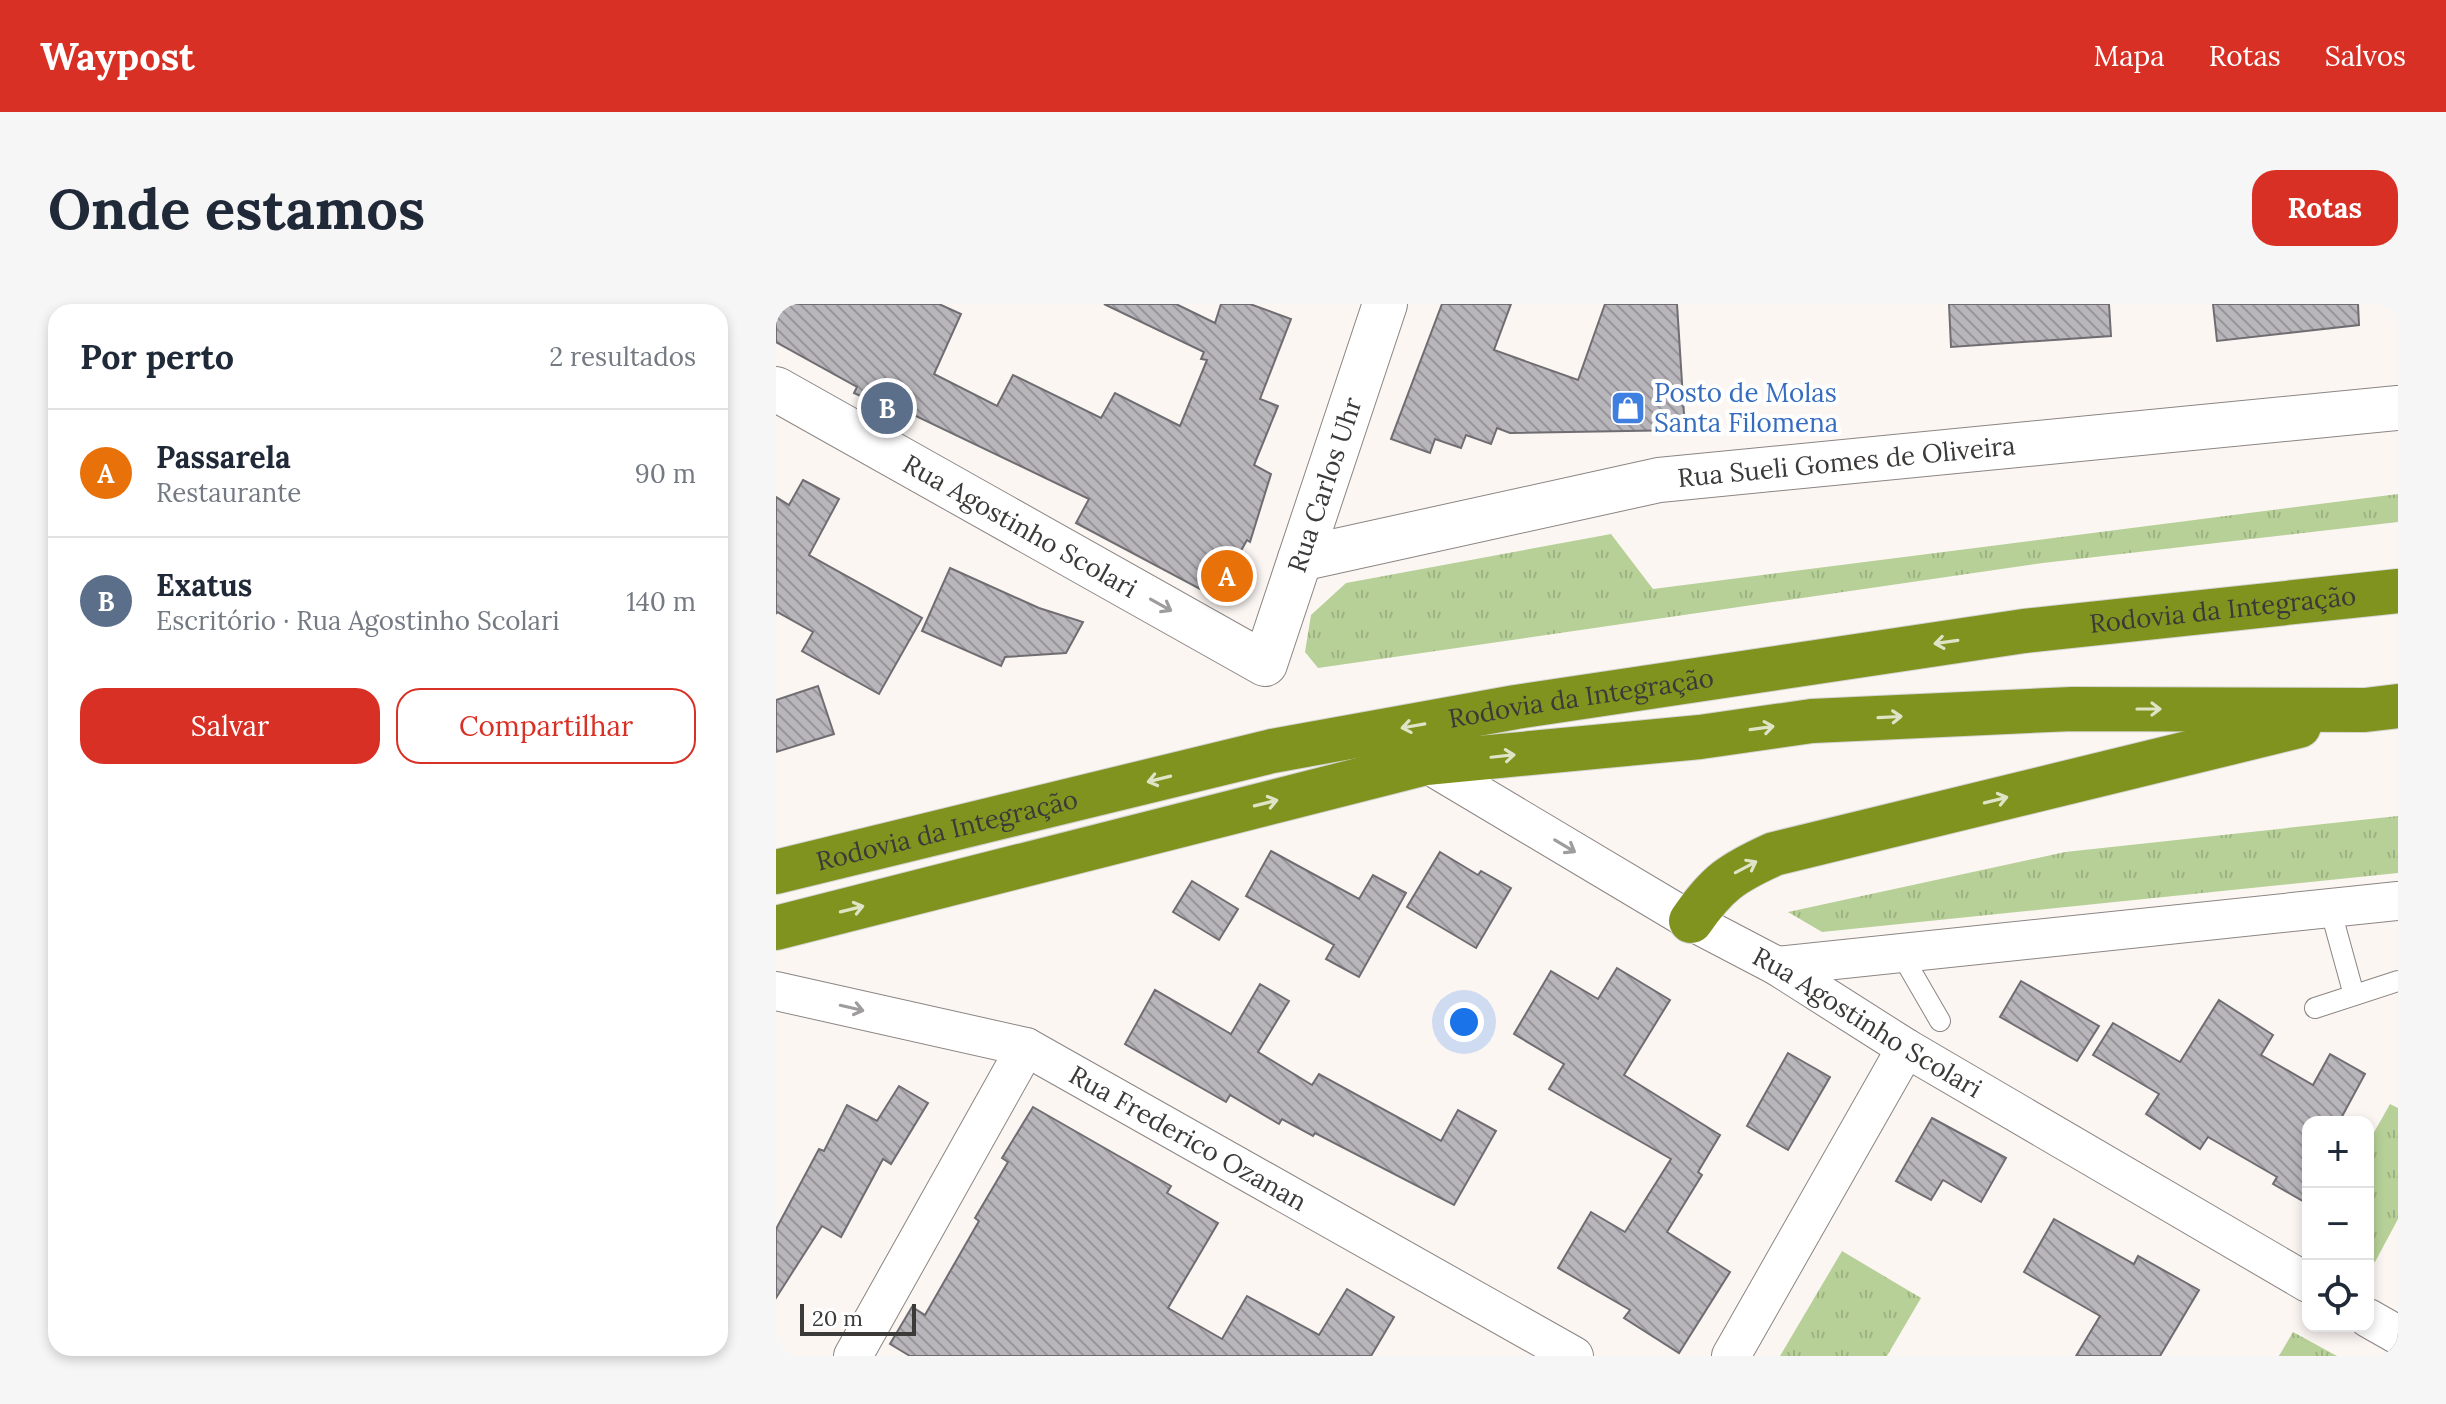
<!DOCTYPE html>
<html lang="pt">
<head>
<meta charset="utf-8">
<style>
	:root { --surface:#fff; --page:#f6f6f7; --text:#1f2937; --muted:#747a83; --line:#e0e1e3; --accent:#d93025 }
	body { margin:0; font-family:Lora,serif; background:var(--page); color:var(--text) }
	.controls { position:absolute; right:24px; bottom:24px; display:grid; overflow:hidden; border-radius:16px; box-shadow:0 4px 12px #0003 }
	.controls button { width:72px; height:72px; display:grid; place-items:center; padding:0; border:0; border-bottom:2px solid var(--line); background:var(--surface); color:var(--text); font:40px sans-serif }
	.scale { position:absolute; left:24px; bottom:20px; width:116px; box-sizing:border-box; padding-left:8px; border:4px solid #3c3a39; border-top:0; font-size:22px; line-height:28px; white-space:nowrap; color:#3c3a39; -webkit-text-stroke:6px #fff; paint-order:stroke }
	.you { position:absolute; left:688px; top:718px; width:28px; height:28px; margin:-20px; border:6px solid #fff; border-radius:50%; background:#1a73e8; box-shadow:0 0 0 12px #1a73e833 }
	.badge { display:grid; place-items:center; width:52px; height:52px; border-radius:50%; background:var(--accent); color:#fff; font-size:26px; font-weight:700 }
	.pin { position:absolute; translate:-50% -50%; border:4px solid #fff; box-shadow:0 2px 8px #0006 }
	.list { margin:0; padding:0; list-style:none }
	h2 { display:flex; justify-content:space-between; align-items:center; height:104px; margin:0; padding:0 32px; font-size:34px }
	h2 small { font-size:26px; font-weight:400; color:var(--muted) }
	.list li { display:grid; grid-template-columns:52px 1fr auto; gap:24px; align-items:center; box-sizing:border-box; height:128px; padding:0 32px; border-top:2px solid var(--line) }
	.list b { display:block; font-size:30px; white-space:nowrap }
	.list p { margin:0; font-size:26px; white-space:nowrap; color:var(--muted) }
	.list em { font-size:26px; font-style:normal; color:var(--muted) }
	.actions { display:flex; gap:16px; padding:24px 32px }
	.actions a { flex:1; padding:18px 0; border:2px solid var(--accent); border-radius:24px; text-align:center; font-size:28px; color:var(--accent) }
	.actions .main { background:var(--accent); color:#fff }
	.icon { flex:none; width:44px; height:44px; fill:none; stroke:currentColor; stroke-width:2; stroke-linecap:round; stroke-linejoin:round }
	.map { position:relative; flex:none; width:1622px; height:1052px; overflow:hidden; border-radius:24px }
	header { display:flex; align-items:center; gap:48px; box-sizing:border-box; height:112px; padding:0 40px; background:var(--accent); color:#fff }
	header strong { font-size:38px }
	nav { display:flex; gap:44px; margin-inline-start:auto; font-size:28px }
	.intro { display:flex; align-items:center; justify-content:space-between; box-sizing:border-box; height:192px; padding:0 48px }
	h1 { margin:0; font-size:56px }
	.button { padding:20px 36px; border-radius:24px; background:var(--accent); color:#fff; font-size:28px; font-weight:700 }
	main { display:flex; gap:48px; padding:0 48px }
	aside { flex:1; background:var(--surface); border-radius:24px; box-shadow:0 4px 12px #0003 }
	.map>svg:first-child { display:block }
	.grass { fill:url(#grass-tufts) }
	.building { fill:url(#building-back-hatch); stroke:#6f6d71; stroke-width:2 }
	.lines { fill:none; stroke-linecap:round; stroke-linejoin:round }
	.lane-casing { stroke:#8b8583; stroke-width:22 }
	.street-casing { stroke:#8b8583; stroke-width:40 }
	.secondary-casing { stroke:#8b8583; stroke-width:46 }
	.highway-casing { stroke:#d4d4d3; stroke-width:46 }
	.lane { stroke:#fff; stroke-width:20 }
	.street { stroke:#fff; stroke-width:38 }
	.secondary { stroke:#fff; stroke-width:44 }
	.highway { stroke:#80931f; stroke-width:44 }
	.oneway { stroke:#9e9c9c }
	.oneway2 { stroke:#dfe4c7 }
	.labels { text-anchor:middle; stroke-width:8; stroke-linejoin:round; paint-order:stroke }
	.shop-label { font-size:26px; fill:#366cbe; stroke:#fff; text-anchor:start }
	.street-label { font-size:26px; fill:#3c3a39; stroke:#fff }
</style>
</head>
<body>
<header>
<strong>Waypost</strong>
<nav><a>Mapa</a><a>Rotas</a><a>Salvos</a></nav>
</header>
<div class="intro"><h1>Onde estamos</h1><a class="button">Rotas</a></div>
<main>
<aside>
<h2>Por perto<small>2 resultados</small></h2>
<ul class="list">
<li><span class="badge" style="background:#e8710a">A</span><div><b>Passarela</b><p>Restaurante</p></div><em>90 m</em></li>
<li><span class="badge" style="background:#5c6f8a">B</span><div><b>Exatus</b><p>Escritório · Rua Agostinho Scolari</p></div><em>140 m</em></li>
</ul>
<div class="actions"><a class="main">Salvar</a><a>Compartilhar</a></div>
</aside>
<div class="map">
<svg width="1622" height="1052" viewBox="0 0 1622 1052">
	<defs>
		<pattern id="grass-tufts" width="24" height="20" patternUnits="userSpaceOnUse" patternTransform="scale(2)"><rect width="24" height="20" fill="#b7d097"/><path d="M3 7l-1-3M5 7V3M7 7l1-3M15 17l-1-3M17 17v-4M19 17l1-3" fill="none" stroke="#9eb383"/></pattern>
		<pattern id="building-back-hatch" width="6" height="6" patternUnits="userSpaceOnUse" patternTransform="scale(2)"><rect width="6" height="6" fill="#b8b6bb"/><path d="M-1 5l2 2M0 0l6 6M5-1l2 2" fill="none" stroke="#979599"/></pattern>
	</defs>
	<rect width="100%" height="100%" fill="#fcf6f3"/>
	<!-- grass -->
	<g class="grass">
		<path d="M1622,190V218L1267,259L542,364L529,348L535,311L570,279L835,230L877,285Z"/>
		<path d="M1622,512V569L1046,628L1012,608L1289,548Z"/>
		<path d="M1614,800L1622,804V915L1599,958L1592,954V839Z"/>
		<path d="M1066,947L1145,994L1111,1052H1004Z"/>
		<path d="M1517,1028L1561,1052H1503Z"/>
	</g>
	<!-- building -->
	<g class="building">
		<path d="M0,0H163L185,10L158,70L221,102L237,71L325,114L339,89L404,122L431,56L425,55L428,48L328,0H400L439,19L445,0H474L515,15L484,95L502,102L478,161L495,170L474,238L471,236L439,293L300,219L313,195L138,111L136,116L78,89L81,83L0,38Z"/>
		<path d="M666,0H735L718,46L802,76L829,0H901L909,126L734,129L721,124L715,140L690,131L685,144L659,135L654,149L615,135Z"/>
		<path d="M1173,0H1333L1335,32L1175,43Z"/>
		<path d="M1437,0H1582L1583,21L1441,37Z"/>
		<path d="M27,176L63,195L33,251L146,314L103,390L26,347L37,328L1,308L0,310V193L13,201Z"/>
		<path d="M174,264L263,304L307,318L290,349L229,353L225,362L146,327Z"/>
		<path d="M42,382L58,430L0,448V396Z"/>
		<path d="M495,547L583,595L597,571L630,589L583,673L550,655L558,641L470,592Z"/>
		<path d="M664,548L702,571L705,567L735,584L700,644L631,603Z"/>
		<path d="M416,577L462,605L443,636L397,608Z"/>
		<path d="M841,664L894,696L848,771L944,831L922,868L926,871L891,928L954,968L903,1049L848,1014L854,1006L782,964L815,908L849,928L895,855L773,785L788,760L738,730L775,667L822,695Z"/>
		<path d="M1245,677L1323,722L1301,757L1224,713Z"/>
		<path d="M484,680L513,697L482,748L536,781L543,770L665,837L682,806L720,827L678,901L539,829L537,832L506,815L503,820L454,791L450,798L349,740L379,686L455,730Z"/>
		<path d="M1443,696L1497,731L1485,751L1537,781L1554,750L1589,770L1563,818H1532V900L1497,880L1501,873L1432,833L1424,845L1370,810L1383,790L1317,751L1337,719L1404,758Z"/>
		<path d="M1012,749L1054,773L1012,846L971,822Z"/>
		<path d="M123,782L152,799L115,860L107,855L65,933L46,922L0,994V925L43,845L48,847L71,801L101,817Z"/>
		<path d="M257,803L395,882L391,889L442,919L392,1004L446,1035L471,992L543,1031L571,985L618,1013L595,1052H134L114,1040L136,1003L149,1011L203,917L199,914L232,858L226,854Z"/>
		<path d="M1156,814L1230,854L1205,898L1167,876L1155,896L1120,877Z"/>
		<path d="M1278,915L1358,960L1362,952L1423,986L1384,1052H1300L1324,1012L1248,968Z"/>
	</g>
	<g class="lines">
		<!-- lane casing -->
		<g class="lane-casing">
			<g id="lane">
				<path d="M1554,604L1578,691"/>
				<path d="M1124,648L1164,717"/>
				<path d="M1539,704L1622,677"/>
			</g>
		</g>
		<!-- street casing -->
		<g class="street-casing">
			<g id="street">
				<path id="s1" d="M650,459L915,617L1001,662L1130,744L1532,979"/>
				<path d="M1001,662L1622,597"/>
				<path id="s2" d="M0,687L250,743L798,1052"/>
				<path d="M1592,1014L1622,1031"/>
				<path d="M77,1052L250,743"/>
				<path d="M955,1052L1130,744"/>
			</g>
		</g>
		<!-- secondary casing -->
		<g class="secondary-casing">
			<g id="secondary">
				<path id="s3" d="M0,85L489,360L609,0"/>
				<path id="s4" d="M524,255L883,176L1622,104"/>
			</g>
		</g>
		<!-- highway casing -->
		<g class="highway-casing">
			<g id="highway">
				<path id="s5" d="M0,568L496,447L740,403L1248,327L1622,287"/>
				<path d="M915,617C941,579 956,569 998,550L1523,422"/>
				<path d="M0,624L650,459L924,433L1036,417L1296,405L1589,406L1622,402"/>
			</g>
		</g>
		<!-- lane -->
		<use href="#lane" class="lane"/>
		<!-- street -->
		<use href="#street" class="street"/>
		<!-- secondary -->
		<use href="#secondary" class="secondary"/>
		<!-- highway -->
		<use href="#highway" class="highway"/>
	</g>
	<!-- one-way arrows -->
	<defs><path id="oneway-shaft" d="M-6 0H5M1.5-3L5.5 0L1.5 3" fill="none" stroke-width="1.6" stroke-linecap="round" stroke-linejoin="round" transform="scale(2)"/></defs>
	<g class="oneway">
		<use href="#oneway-shaft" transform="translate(385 301) rotate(29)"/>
		<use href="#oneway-shaft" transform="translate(789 542) rotate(31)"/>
		<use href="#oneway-shaft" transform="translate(76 704) rotate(13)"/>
	</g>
	<g class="oneway2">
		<use href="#oneway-shaft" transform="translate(1170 338) rotate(172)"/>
		<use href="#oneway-shaft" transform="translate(1373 405)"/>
		<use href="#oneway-shaft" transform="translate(1114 413) rotate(-3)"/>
		<use href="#oneway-shaft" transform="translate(637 422) rotate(170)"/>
		<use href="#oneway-shaft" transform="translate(986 424) rotate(-8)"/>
		<use href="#oneway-shaft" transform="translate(727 452) rotate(-6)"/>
		<use href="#oneway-shaft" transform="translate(383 475) rotate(166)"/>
		<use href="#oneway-shaft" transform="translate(1220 496) rotate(-14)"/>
		<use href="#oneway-shaft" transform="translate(490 499) rotate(-14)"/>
		<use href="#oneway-shaft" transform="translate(970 563) rotate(-28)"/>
		<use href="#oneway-shaft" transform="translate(76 605) rotate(-14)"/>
	</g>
	<!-- icons -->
	<defs>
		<g id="shop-square" transform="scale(1.8)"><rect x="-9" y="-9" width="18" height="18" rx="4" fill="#3f7fe0" stroke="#fff"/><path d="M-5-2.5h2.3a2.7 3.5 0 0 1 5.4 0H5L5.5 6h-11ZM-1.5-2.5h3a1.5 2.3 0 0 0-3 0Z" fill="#fff"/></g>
	</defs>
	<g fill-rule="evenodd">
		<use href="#shop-square" x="852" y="104"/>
	</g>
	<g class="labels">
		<!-- shop labels -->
		<g class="shop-label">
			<text x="878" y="98">Posto de Molas<tspan x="878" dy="30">Santa Filomena</tspan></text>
		</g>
		<!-- street labels -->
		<g class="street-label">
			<text dy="9" stroke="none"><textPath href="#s4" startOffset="556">Rua Sueli Gomes de Oliveira</textPath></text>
			<text dy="9" stroke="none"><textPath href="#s3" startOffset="750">Rua Carlos Uhr</textPath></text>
			<text dy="9" stroke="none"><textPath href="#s3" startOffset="280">Rua Agostinho Scolari</textPath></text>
			<text dy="9" stroke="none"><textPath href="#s5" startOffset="1472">Rodovia da Integração</textPath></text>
			<text dy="9" stroke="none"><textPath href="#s5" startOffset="824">Rodovia da Integração</textPath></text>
			<text dy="9" stroke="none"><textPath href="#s5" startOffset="176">Rodovia da Integração</textPath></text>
			<text dy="9" stroke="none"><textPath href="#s1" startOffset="512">Rua Agostinho Scolari</textPath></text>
			<text dy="9" stroke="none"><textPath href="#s2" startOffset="442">Rua Frederico Ozanan</textPath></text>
		</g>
	</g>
</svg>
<div class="controls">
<button>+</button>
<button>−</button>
<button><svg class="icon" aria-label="locate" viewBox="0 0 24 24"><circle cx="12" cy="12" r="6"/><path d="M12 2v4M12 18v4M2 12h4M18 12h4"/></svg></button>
</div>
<div class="scale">20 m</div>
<div class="you"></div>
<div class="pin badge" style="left:451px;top:272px;background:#e8710a">A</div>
<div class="pin badge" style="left:111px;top:104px;background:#5c6f8a">B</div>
</div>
</main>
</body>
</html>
